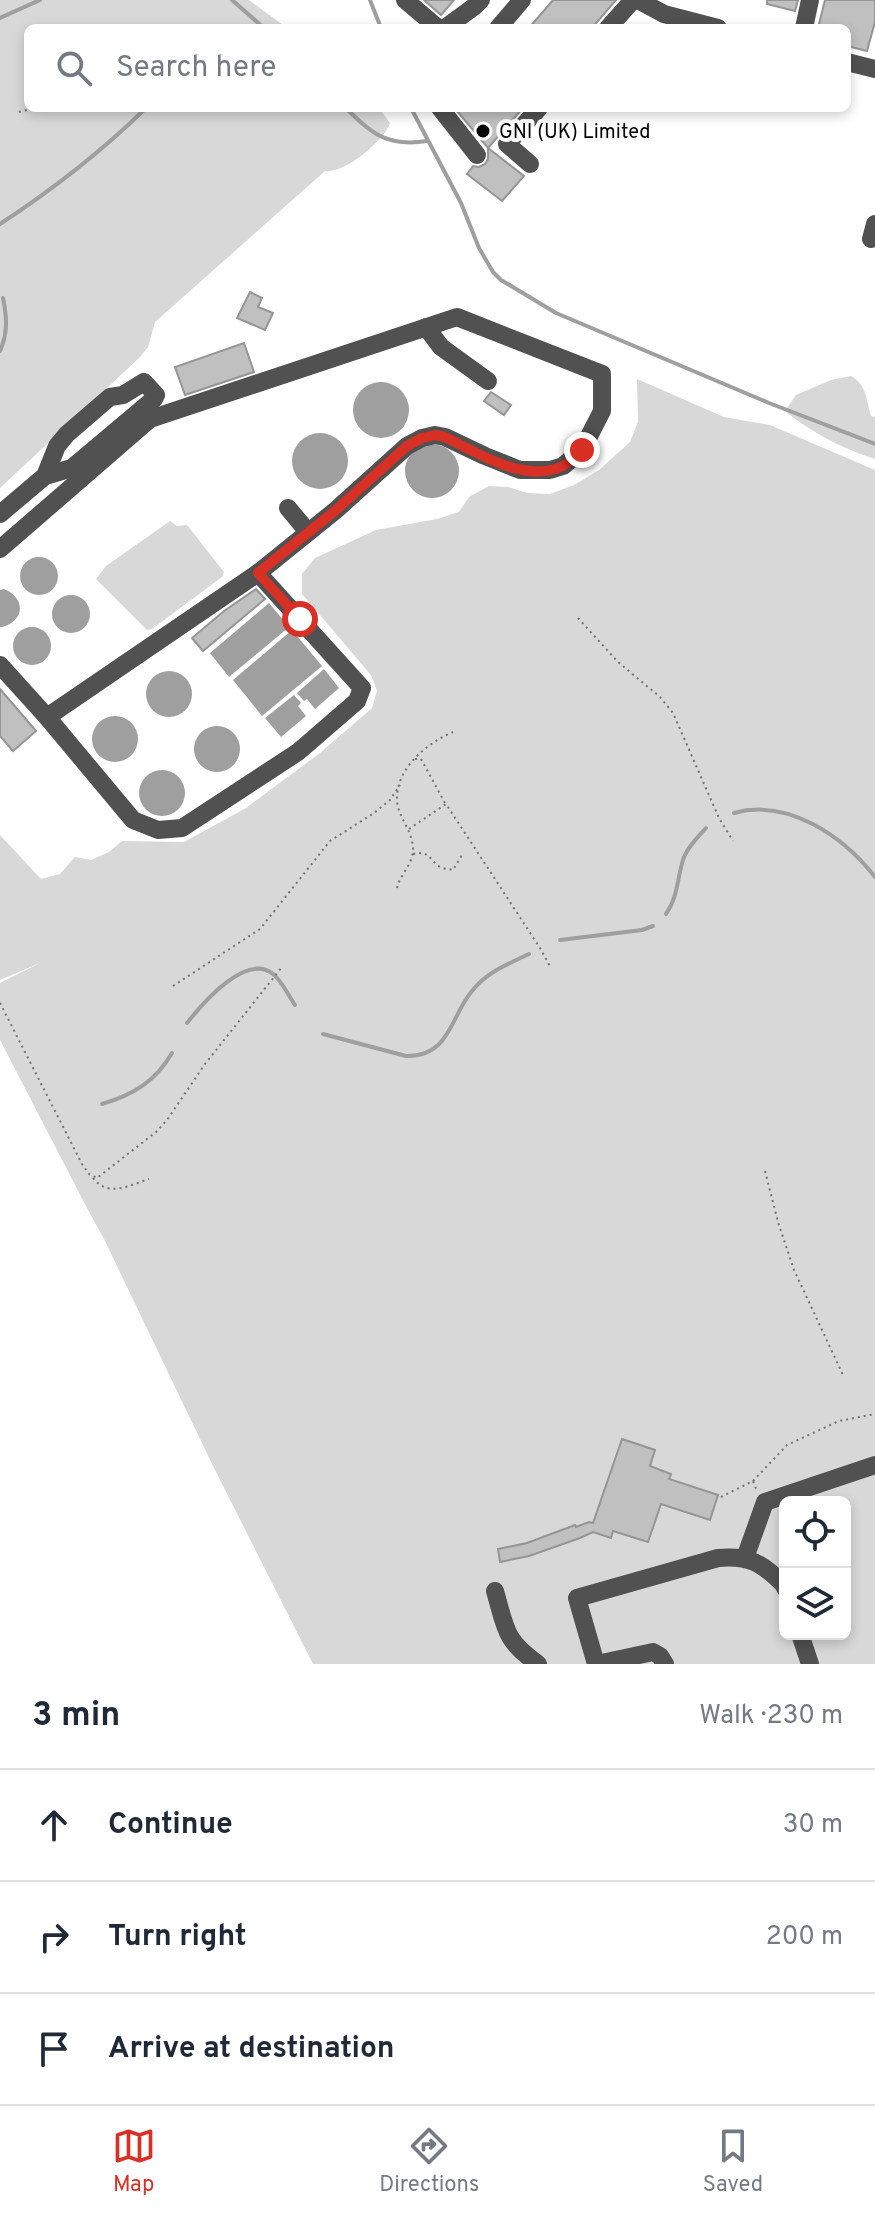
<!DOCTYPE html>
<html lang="en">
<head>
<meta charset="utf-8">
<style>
	:root { --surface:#fff; --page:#f2f2f3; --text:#1f2937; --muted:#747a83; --line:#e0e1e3; --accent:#d93025 }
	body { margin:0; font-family:Overpass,sans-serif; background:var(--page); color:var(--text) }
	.controls { position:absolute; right:24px; bottom:24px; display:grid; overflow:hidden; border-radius:12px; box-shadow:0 4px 12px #0003 }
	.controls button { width:72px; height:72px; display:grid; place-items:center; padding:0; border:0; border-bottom:2px solid var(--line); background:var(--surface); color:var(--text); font:40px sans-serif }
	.stop { position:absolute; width:24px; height:24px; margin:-18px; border:6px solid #d93025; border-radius:50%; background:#fff }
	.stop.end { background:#d93025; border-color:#fff; box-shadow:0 2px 8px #0008 }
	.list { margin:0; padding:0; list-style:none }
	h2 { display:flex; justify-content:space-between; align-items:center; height:104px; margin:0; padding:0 32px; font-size:34px }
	h2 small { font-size:26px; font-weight:400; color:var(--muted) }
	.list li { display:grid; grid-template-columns:52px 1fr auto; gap:24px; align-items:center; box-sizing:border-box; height:112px; padding:0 32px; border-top:2px solid var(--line) }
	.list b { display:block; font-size:30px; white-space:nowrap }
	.list em { font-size:26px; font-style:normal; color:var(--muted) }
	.icon { flex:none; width:44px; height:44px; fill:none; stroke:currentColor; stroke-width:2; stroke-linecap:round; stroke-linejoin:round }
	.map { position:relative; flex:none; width:875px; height:1664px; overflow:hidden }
	.search { position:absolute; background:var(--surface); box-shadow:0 4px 12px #0003; left:24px; right:24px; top:24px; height:88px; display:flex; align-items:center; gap:20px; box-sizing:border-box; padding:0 28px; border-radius:12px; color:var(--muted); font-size:30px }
	.sheet { height:440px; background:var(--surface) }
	nav { display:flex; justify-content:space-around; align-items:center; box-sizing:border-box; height:112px; border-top:2px solid var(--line); background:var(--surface); font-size:22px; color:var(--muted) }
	nav a { display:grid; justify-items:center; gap:4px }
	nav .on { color:var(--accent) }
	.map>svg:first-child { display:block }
	.green { fill:#d8d8d8; fill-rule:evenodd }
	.water { fill:#9f9f9f }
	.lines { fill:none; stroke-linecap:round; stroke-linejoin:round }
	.stream { stroke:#9f9f9f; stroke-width:4 }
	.building { fill:#c0c0c0; stroke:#959595; stroke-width:2 }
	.path { stroke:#737373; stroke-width:2; stroke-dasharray:2 4; stroke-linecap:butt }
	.minor { stroke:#515151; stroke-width:18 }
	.route { stroke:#d93025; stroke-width:10 }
	.poi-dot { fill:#000; stroke:#fff; stroke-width:3 }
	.labels { text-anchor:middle; stroke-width:8; stroke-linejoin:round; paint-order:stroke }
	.poi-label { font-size:20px; fill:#000; stroke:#fff; text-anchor:start }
</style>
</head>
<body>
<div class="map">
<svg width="875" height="1664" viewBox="0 0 875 1664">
	<rect width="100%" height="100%" fill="#fff"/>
	<!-- green -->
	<g class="green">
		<path d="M0,0H249L287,28H28V108H379L390,123C384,141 344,174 325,171L155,322L148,347L139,358L0,488Z"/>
		<path d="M851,376C867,385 866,400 871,416L875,417V459C843,449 811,432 785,411L796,395L831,380Z"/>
		<path d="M637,379L724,417L770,425L875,470V1664H313L213,1466L104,1239L87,1208L0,1040V983L40,963L0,980V835L41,879L60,874L75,857L91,860L109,852L122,841L184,842L246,808L320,753L372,708L377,691L371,675L302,594V574L315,558L376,530L437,519L459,512L469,497L489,486L508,487L527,493L550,494L574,485L599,470L630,442L638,422ZM785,1502H845V1634H785Z"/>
		<path d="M170,521L177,526L187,525L224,572L222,577L152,629L147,630L96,579L106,566Z"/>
	</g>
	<!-- water -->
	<g class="water">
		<circle cx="381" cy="410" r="28"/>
		<circle cx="320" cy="461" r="28"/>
		<circle cx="432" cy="471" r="27"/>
		<circle cx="39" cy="576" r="19"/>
		<path d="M4,589C26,598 25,621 2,627H0V590Z"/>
		<circle cx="71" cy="614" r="19"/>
		<path d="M269,603L289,627L229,677L210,653Z"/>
		<circle cx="32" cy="646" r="19"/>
		<path d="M292,630L322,666L262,716L233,680Z"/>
		<path d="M324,669L339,688L315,709L307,699L304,701L297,693Z"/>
		<circle cx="169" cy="694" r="23"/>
		<path d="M294,695L301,703L298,706L306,716L281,737L265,718Z"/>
		<circle cx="115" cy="739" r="23"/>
		<circle cx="217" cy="749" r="23"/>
		<circle cx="162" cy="793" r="23"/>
	</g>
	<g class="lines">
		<!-- stream -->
		<g class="stream">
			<path d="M232,0L264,28"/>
			<path d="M370,0L381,28"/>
			<path d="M0,18L40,0"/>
			<path d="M346,108C372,135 389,147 427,141"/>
			<path d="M411,108L461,203L479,248L493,272L501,280L556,313L769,403L875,444"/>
			<path d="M0,224C52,190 102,151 146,108"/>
			<path d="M0,351C8,333 7,318 3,298"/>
			<path d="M734,813C788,798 843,836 875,877"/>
			<path d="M666,914C678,897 677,879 683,860C687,848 697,838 706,828"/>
			<path d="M560,940L642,930L653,926"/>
			<path d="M187,1023C202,1004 246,952 273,974C282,981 288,995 295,1005"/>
			<path d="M323,1034L406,1056C450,1057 450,1017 472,991C487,972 508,964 529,954"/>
			<path d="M102,1104C133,1095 156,1081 172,1053"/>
		</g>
	</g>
	<!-- building -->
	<g class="building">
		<path d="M424,0H454L441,15Z"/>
		<path d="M553,0H616L592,28H529Z"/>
		<path d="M767,0H798L795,11L767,4Z"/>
		<path d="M825,0H875V22L867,51L847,46V28H818Z"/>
		<path d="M460,108H523L488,148L457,111Z"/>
		<path d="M488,148L524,176L502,201L467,174L473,166L479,167L485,164L488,159Z"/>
		<path d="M250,292L262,298L258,307L273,313L265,330L237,318Z"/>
		<path d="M244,343L254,372L185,395L175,367Z"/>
		<path d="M491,392L511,405L504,415L484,401Z"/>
		<path d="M256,589L265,599L203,651L192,638L224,611Z"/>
		<path d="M0,689L36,731L13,751L0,736Z"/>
		<path d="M622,1439L655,1450L650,1466L671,1474L669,1479L718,1495L710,1520L661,1504L648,1542L613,1531L611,1538L593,1532L580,1538L529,1556L500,1562L498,1549L527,1543L575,1525L576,1527L589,1522L593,1523Z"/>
	</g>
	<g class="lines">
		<!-- path -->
		<g class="path">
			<path d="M19,112L35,108"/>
			<path d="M578,618L618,662L660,697L673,713L719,818L733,841"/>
			<path d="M415,759H421L445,803"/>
			<path d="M409,829L446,804L540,948L550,966"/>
			<path d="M413,854C430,850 429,860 440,867C444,869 449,869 453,870L462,855"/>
			<path d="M397,888C400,874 413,865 413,849C413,831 398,817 397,801C395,769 427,743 453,732"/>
			<path d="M173,986L260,929L330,841L374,813L390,800L400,785"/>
			<path d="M0,1003L82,1164L89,1174L97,1178L156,1132L167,1120L205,1064L282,967"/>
			<path d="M765,1171L778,1222L794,1270L843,1375"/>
			<path d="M93,1178C108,1198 130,1185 149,1179"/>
			<path d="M753,1481L787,1445L839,1421L875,1414"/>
			<path d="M721,1497L753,1481L757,1491"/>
		</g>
		<!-- minor -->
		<g class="minor">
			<path d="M405,0L438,28"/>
			<path d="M638,0L664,14L718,28"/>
			<path d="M445,28L475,6L481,0"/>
			<path d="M498,28L522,0"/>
			<path d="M608,28L633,0"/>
			<path d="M804,28L810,0"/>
			<path d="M847,62L875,69"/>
			<path d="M440,108L477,155"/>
			<path d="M530,164L507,144L539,108"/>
			<path d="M871,239L875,224"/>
			<path d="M426,327L441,347L488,381"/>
			<path d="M288,508L308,532"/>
			<path d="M0,514L45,476L72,468L154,399L156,395L144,382L123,395L110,397L67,434L57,446L45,476"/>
			<path d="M0,549L150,419L457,317L602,374V411L582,450L563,466L550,470H520L485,456L445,437L435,435L422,438L407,446L336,510L258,573L47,717L0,665"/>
			<path d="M47,717L133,820L158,830L182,828L298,752L357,701L362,688L258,573"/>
			<path d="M745,1558L765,1502L875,1465"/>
			<path d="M495,1591C506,1629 504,1640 538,1664"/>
			<path d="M800,1634L810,1664"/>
			<path d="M596,1664L577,1598L718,1558C749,1555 762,1563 784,1585L785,1588"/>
			<path d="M597,1664L653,1652L660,1656L665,1664"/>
		</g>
	</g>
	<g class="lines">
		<!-- route -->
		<path class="route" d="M300,619L258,573L336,510L407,446L422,438L435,435L445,437C478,453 524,484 563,466C570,462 576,456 582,450"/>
	</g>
	<!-- markers -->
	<circle class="poi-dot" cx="483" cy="131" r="8"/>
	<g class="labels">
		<!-- poi labels -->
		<g class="poi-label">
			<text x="499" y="138">GNI (UK) Limited</text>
		</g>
	</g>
</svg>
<div class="controls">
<button><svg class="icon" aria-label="locate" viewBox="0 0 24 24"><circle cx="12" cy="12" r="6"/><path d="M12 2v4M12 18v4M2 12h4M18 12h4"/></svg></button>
<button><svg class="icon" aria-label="layers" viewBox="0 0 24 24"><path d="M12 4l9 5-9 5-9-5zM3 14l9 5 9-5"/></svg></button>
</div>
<div class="stop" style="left:300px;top:619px"></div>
<div class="stop end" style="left:582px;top:450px"></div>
<div class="search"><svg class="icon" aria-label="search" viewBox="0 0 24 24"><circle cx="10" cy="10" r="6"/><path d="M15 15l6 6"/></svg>Search here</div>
</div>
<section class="sheet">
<h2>3 min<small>Walk · 230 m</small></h2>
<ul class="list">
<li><svg class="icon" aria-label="ahead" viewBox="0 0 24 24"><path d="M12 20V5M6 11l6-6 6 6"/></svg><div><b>Continue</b></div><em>30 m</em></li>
<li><svg class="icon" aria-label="right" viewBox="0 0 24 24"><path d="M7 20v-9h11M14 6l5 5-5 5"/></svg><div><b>Turn right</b></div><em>200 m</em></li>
<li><svg class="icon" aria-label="arrive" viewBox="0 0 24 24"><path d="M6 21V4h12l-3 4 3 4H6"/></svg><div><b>Arrive at destination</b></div></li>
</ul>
</section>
<nav>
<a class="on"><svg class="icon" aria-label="map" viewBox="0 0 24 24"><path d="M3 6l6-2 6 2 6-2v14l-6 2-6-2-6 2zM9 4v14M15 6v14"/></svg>Map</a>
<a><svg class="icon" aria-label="directions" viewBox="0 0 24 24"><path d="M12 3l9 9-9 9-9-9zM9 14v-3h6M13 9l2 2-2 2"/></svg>Directions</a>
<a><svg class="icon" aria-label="saved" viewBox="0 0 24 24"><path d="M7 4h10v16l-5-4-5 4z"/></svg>Saved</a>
</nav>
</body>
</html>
